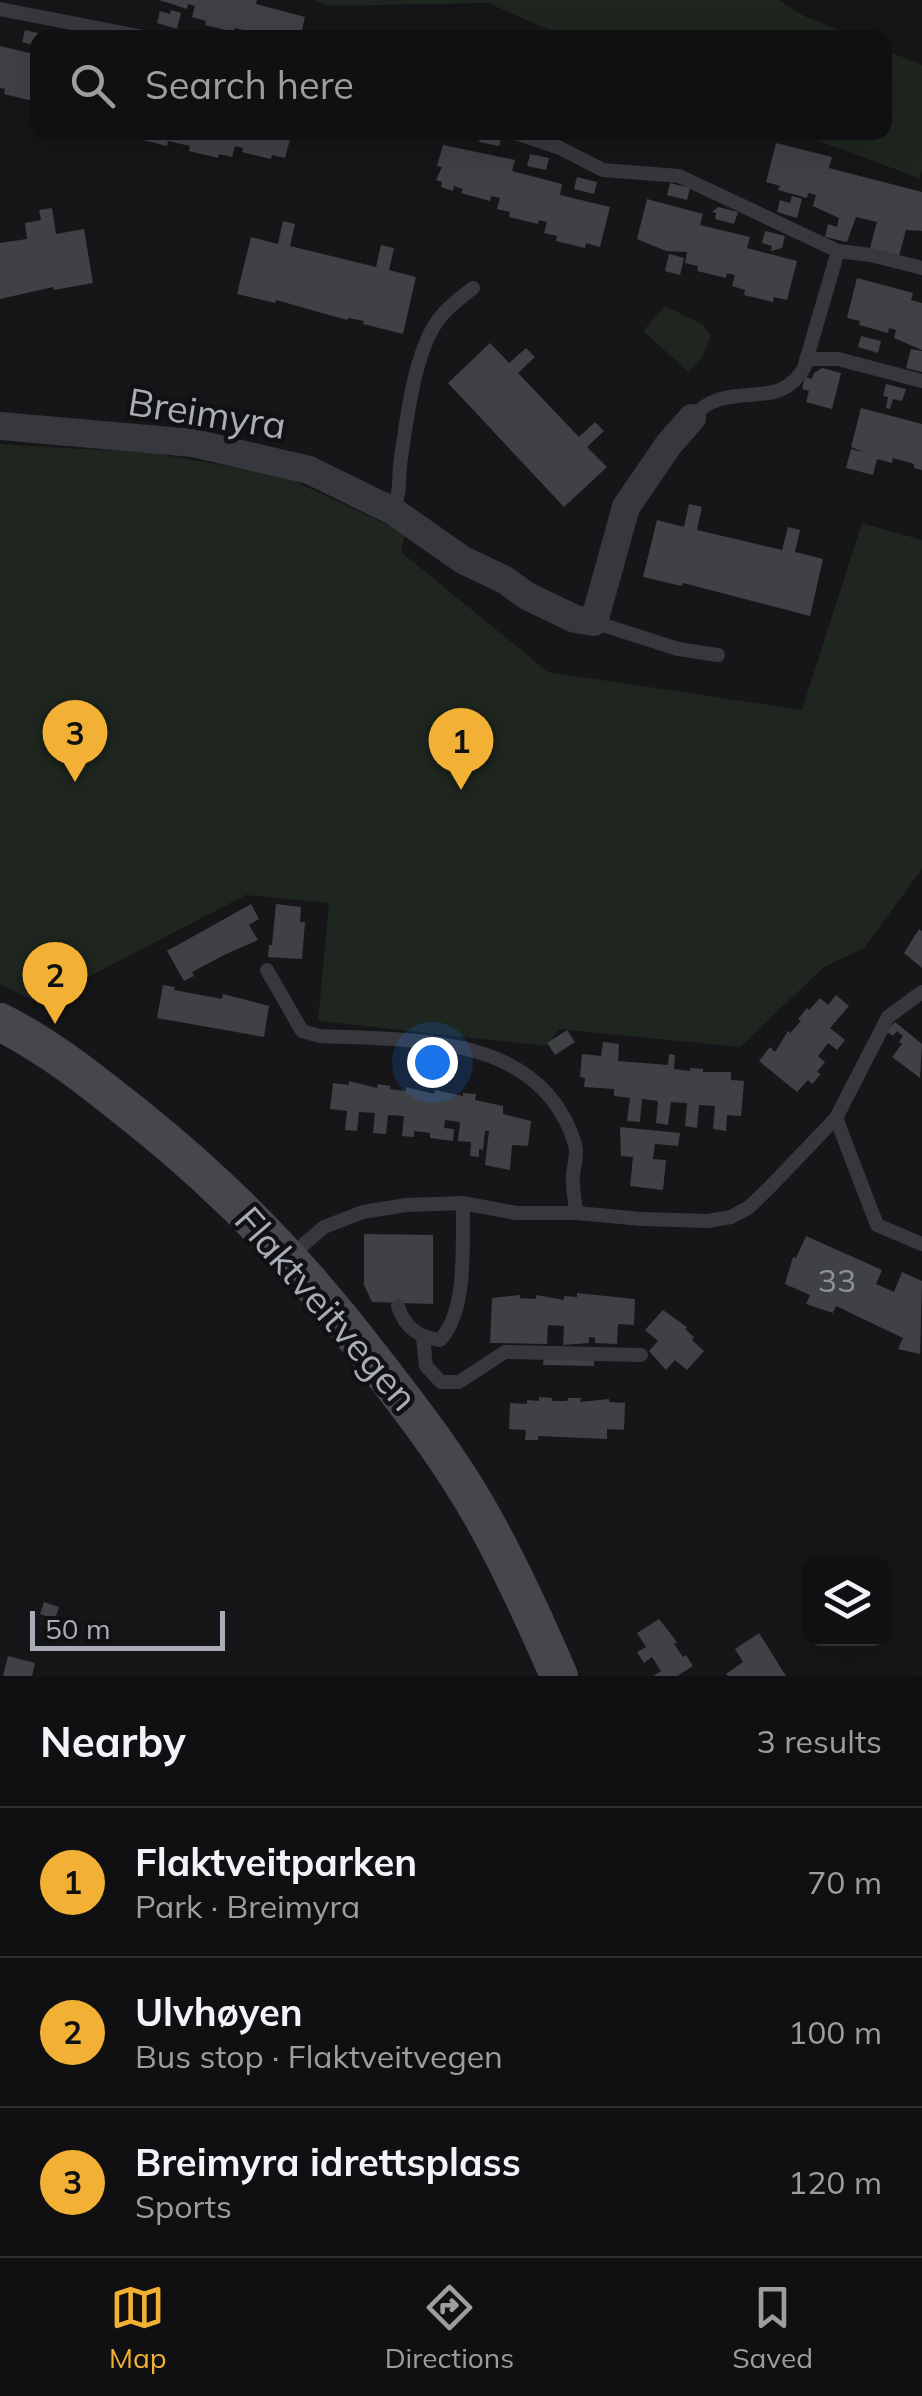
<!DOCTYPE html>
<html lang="en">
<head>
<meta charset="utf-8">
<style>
	:root { --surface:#101012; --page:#1e1e20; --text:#f1f3f6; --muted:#9c9d9f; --line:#303032; --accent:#f2b134 }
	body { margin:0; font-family:Mulish,sans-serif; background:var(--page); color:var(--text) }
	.controls { position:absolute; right:30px; bottom:30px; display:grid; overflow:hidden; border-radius:20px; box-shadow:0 10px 40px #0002 }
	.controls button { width:90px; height:90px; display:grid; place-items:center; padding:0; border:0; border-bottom:2px solid var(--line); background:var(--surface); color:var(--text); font:50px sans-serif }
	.scale { position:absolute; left:30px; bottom:25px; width:195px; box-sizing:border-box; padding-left:10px; border:5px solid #a8adb8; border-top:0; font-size:28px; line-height:35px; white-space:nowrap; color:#a8adb8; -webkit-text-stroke:8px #111113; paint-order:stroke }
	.you { position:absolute; left:432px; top:1062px; width:35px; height:35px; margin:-25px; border:8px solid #fff; border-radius:50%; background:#1a73e8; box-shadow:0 0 0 15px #1a73e833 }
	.badge { display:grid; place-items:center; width:65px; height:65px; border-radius:50%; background:var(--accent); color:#111; font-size:32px; font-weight:700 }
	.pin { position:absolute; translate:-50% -82px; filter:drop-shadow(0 2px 5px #0008) }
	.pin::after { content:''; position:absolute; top:52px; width:35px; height:30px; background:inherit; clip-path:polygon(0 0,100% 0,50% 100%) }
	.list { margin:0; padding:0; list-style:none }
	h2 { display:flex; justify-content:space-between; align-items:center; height:130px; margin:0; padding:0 40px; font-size:42px }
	h2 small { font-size:32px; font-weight:400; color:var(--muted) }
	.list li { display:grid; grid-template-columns:65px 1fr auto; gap:30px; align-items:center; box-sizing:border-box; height:150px; padding:0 40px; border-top:2px solid var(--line) }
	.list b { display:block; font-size:38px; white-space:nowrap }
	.list p { margin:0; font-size:32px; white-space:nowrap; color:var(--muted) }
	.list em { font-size:32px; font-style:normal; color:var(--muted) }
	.icon { flex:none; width:55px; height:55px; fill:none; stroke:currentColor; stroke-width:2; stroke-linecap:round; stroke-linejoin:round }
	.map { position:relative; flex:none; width:922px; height:1676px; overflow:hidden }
	.search { position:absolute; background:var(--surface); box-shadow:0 10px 40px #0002; left:30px; right:30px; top:30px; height:110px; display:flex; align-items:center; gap:25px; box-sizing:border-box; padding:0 35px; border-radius:20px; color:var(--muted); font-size:38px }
	.sheet { height:580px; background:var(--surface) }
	nav { display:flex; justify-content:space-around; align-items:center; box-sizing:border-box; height:140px; border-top:2px solid var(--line); background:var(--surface); font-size:28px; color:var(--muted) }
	nav a { display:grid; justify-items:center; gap:5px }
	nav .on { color:var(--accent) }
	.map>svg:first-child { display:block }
	.green { fill:#1e261f }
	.building { fill:#404145 }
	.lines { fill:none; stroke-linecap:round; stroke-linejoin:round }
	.lane { stroke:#37383d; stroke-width:14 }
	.street { stroke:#37383d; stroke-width:28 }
	.secondary { stroke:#45474d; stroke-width:38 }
	.labels { text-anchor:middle; stroke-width:9; stroke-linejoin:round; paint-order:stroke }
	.number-label { font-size:32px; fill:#8e929b }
	.street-label { font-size:38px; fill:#a8adb8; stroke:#111113 }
</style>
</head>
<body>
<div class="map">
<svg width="922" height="1676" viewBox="0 0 922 1676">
	<rect width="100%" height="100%" fill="#161618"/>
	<!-- green -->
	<g class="green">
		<path d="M315,0H779L804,16L856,37H565L488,3L327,6Z"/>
		<path d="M885,50L922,65V171L919,178L797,133L884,132Z"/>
		<path d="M665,306L702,324L711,335L703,356L689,372L643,331Z"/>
		<path d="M0,444L152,453L281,475L405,533L401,552L548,672L802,710L862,523L922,540V869L864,948L824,967L740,1047L559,1029L546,1046L318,1021L329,903L246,895L38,1003L0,984Z"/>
	</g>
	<!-- building -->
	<g class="building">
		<path d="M159,0H257L256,4L305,17L300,38H241L243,30L235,28L234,32L205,25L206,21L192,17L195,6L188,4L187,9Z"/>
		<path d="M171,10L181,13L177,29L157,23L160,11L170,14Z"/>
		<path d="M25,30L51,36V38H38V46L22,42Z"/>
		<path d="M0,46L38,55V97L34,96L33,101L4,94L5,89L0,88Z"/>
		<path d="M140,132H292L285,158L272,155L271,159L242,152L243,148L235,146L232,157L219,154L218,158L189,151L190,146L168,141L167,146L139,139Z"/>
		<path d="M482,132L502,134L499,146L479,142Z"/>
		<path d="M776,143L832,157L829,168L922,192V231L906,230L899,256L870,248L877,222L856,217L847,242L825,237L828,224L837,227L839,218L813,206L816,195L808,193L807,198L778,190L780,186L766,182Z"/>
		<path d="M443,145L515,160L512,171L562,184L560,195L610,207L600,247L586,243L585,248L556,241L557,236L544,233L547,222L539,220L538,224L509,217L510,212L497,209L500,198L491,196L490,201L461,193L463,189L454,186L453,191L441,187L442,182L436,180L442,167L437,166Z"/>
		<path d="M530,154L549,158L546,170L527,166Z"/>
		<path d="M577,177L597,182L594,194L574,189Z"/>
		<path d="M670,183L690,188L687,200L667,195Z"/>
		<path d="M792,196L802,199L797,218L777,212L780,200L790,203Z"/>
		<path d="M647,199L703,214L700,225L750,237L747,248L797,261L787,300L774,297L773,302L744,295L745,290L732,286L735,275L727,273L726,278L697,271L698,266L685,263L687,252L666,251L637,239Z"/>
		<path d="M718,207L738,212L734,224L715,219L716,213L712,212Z"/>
		<path d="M52,208L56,234L84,229L93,283L54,290L53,287L0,299V243L27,239L25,223L41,220L39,210Z"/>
		<path d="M283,221L295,224L290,246L376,267L381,245L394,248L389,270L416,277L403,334L363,324L364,321L348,318L347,320L276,300L275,303L237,294L251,237L278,244Z"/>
		<path d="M765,231L785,236L782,248L771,251L772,246L762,243Z"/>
		<path d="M669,254L684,258L680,275L665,271Z"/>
		<path d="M857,278L913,293L911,300L922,303V350L894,338L896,330L889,328L888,333L859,325L860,321L847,318Z"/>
		<path d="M861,336L881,341L878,353L858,347Z"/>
		<path d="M490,343L509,363L526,348L535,357L518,373L579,437L595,422L604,431L587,447L607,467L564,507L448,383Z"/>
		<path d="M911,349L922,351V372L906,368Z"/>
		<path d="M822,368L841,373L832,409L806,402L809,391L802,389L805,377L812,379L814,373Z"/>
		<path d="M886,384L906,389L902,401L893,399L890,409L886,408L888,397L883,396Z"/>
		<path d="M861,408L922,424V470L914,468V464L893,458L892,463L877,459L873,475L846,468L851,449L864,452L851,447Z"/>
		<path d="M689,504L702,507L697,530L782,550L788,527L800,530L795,552L823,559L810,616L683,583L682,586L643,577L657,520L684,527Z"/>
		<path d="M251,904L259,919L249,925L258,940L226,954L192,972L194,976L184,981L167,951Z"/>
		<path d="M276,904L301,907L300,922H305L302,959L268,957L269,945H272Z"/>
		<path d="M919,929L922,931V968L904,953Z"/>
		<path d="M163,985L175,987L174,990L222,999L223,994L269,1006L264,1037L157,1018Z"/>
		<path d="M836,995L849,1006L830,1028L845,1040L837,1050L828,1043L818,1056L825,1062L817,1072L821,1074L812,1084L808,1080L797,1092L759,1061L770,1047L775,1052L788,1031L790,1033L801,1021L798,1019L807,1008L809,1010L820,998L828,1005Z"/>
		<path d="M895,1022L922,1044L920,1078L892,1057L902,1044L899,1042L903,1036L897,1031L893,1036L887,1032Z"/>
		<path d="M567,1030L575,1042L555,1055L547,1043Z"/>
		<path d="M603,1042L619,1044L618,1061L668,1065L669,1054L675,1055L674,1069L690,1071V1068L703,1069V1072H731V1080L744,1081L741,1116L727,1115L726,1131L713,1129L715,1106L699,1105L697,1128L685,1126L687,1103L671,1102L668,1125L656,1123L658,1101L642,1099L640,1122L627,1121L630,1098L614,1096V1089L584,1087L585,1078L580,1077L582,1054L601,1056Z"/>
		<path d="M349,1081L377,1088L378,1084L390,1086V1089L406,1091V1087L434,1094L435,1090L463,1096V1093L476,1094L475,1100L503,1106V1114L531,1121L528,1146L512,1145L510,1170L485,1165L489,1131H485L483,1150L479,1149V1157L470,1156L471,1142L458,1141L460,1122L445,1120L444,1128L454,1129L453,1141L430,1138V1133L414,1131V1137L402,1136L404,1116L388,1115L386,1134L373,1133L375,1113L359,1112L357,1131L345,1130L347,1111L330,1109L333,1083L349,1085Z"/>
		<path d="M620,1127L680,1133L678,1146L655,1144L653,1159L666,1160L663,1190L630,1186L633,1157L621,1156Z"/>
		<path d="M364,1234L433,1235V1304L372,1302L364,1285Z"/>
		<path d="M806,1236L882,1270L876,1284L894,1292L902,1272L922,1281L920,1354L898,1349L903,1338L836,1306L833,1313L806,1304L810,1295L785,1284L793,1257L796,1258Z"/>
		<path d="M577,1293L635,1299L634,1325L618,1324L617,1344L595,1343V1338L589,1337V1343L563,1345L564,1326L548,1325L547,1344L490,1343L492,1298L520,1295V1298L536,1299V1295L564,1300V1296L577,1297Z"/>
		<path d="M663,1310L687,1327L685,1329L694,1337L692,1340L704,1351L687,1370L675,1360L666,1370L649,1351L658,1341L645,1330Z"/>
		<path d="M544,1354L594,1355V1366L543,1365Z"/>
		<path d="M539,1397L552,1398V1401H567L568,1398H581L580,1402L609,1399V1402L625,1403L624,1430L607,1429V1439L538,1436V1440H525L526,1430L509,1429L510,1403L527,1404V1400L539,1401Z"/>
		<path d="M44,1602L59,1607L55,1619L40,1614Z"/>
		<path d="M659,1619L677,1642L674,1644L683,1657L686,1655L693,1666L677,1676H653L661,1671L652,1657L644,1663L637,1652L646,1647L637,1633Z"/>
		<path d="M759,1633L786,1676H728L726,1674L743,1662L735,1649Z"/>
		<path d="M8,1656L35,1663L32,1676H3Z"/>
	</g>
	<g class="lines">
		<!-- lane -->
		<g class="lane">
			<path d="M0,9L149,38"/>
			<path d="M513,132L560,148L603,170L679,176L838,251"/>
			<path d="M806,359H838L922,381"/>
			<path d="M692,418C726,376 778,415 804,368L838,251L871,255L922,268"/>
			<path d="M393,511C401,493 398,478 401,458C407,418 415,344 443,314C452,304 463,296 473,288"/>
			<path d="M594,622L678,649L718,655"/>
			<path d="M267,970L302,1031L320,1036C414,1040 541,1033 575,1144C578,1155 574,1164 573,1175C572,1187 575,1200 576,1213"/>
			<path d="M836,1118L877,1225L922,1244"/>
			<path d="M288,1258L324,1227L363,1212L406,1205L463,1203L516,1213H576L642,1219L708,1221L731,1217L748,1208L768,1189L836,1118L888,1017L922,992"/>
			<path d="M398,1306C405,1328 419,1338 440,1340C468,1311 462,1242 463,1203"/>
			<path d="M423,1338L426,1366L441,1382H459L505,1352L641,1355"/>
		</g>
		<!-- street -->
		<path class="street" d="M0,426L193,443L309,470L393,511L463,560L505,580L527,596L575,619L594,622L626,507L669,444L692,418"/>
		<!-- secondary -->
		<path class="secondary" d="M0,1022C50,1047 93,1082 137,1117C225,1187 302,1267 370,1356C412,1410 454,1464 487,1525C514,1574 537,1625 559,1676"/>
	</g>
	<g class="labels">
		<!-- number labels -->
		<g class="number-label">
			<text x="837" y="1292">33</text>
		</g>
		<!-- street labels -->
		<g class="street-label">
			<text transform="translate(207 414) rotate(9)" y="13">Breimyra</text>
			<text transform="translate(326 1309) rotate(49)" y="13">Flaktveitvegen</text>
		</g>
	</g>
</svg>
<div class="controls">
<button><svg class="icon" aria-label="layers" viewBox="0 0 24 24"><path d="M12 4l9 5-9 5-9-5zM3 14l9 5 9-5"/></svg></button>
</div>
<div class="scale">50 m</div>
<div class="you"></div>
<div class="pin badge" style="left:461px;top:790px">1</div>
<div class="pin badge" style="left:55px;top:1024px">2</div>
<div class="pin badge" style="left:75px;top:782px">3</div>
<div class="search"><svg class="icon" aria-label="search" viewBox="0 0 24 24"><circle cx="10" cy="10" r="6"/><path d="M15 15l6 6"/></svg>Search here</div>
</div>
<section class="sheet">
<h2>Nearby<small>3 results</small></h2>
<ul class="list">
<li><span class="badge">1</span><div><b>Flaktveitparken</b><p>Park · Breimyra</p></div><em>70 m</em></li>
<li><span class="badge">2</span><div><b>Ulvhøyen</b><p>Bus stop · Flaktveitvegen</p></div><em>100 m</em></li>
<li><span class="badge">3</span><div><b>Breimyra idrettsplass</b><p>Sports</p></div><em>120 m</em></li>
</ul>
</section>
<nav>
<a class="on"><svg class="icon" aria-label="map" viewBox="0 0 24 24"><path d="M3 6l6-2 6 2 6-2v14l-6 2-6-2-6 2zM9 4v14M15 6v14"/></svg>Map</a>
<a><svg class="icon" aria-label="directions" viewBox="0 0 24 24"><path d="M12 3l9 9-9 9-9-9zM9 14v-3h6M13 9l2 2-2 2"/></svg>Directions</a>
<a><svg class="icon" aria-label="saved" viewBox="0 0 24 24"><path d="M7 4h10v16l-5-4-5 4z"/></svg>Saved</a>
</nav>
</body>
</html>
